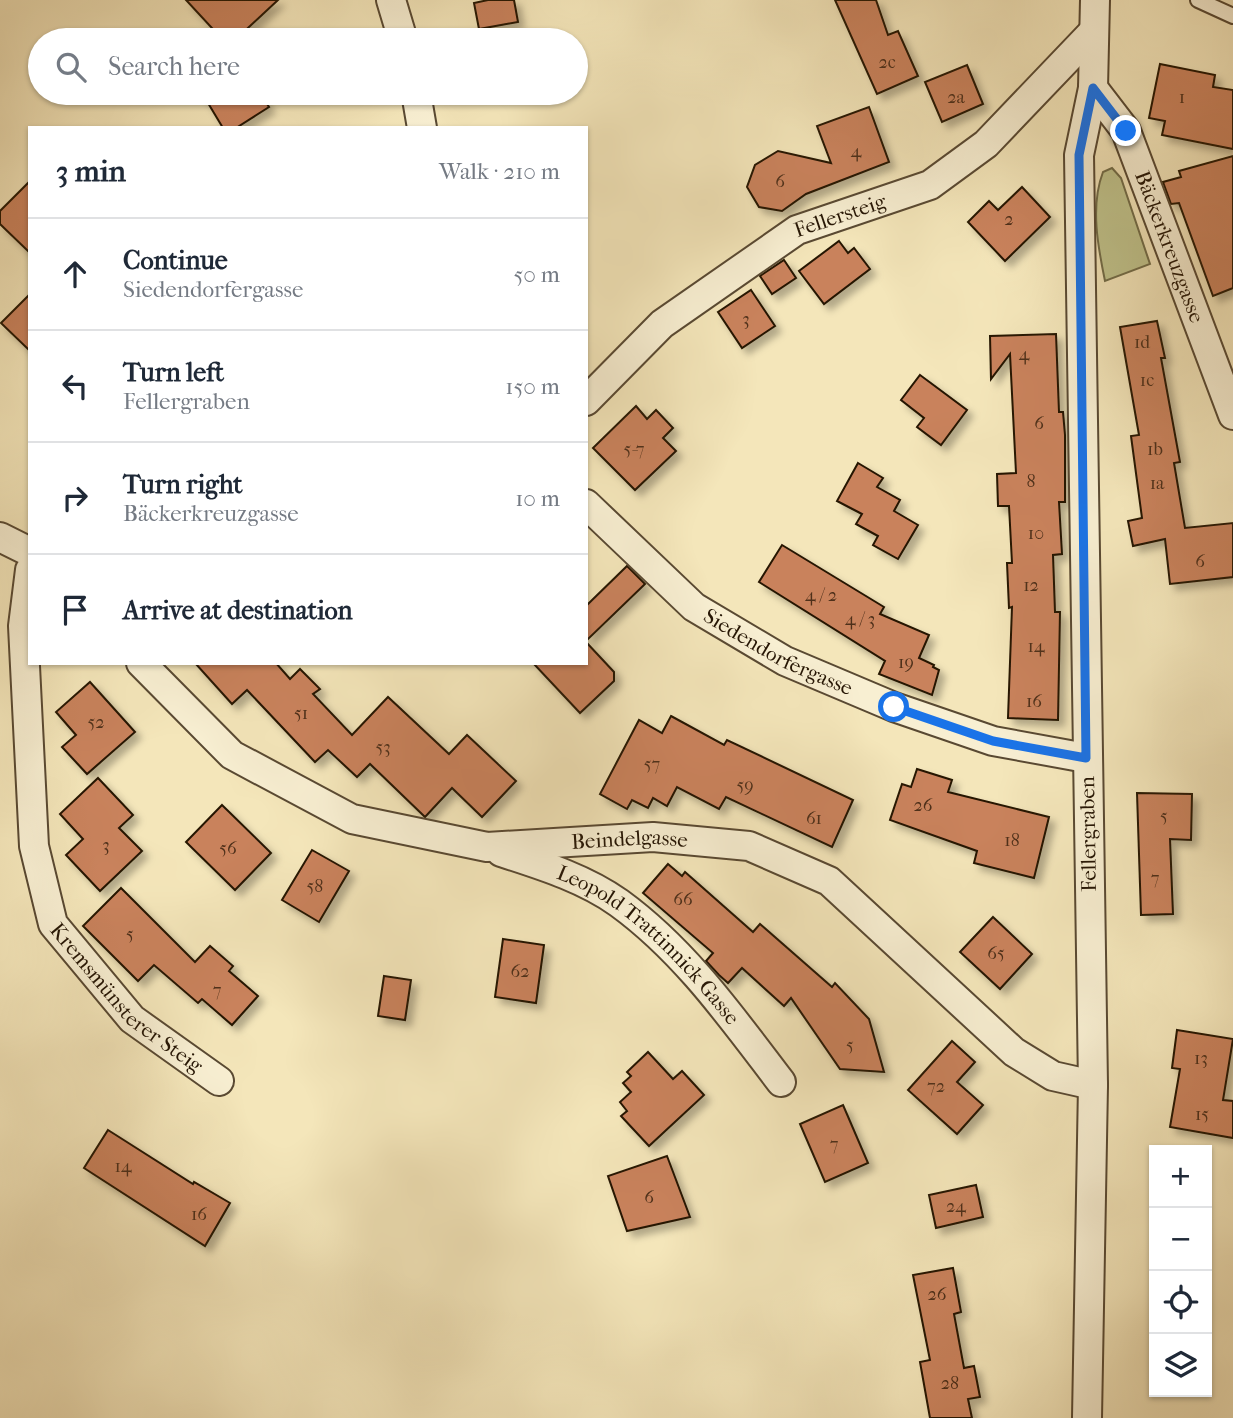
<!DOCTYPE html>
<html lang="en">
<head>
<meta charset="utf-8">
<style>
	:root { --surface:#fff; --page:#f2f2f3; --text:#1f2937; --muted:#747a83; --line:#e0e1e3 }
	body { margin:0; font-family:"IM FELL French Canon",serif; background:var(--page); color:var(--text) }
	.controls { position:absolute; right:21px; bottom:21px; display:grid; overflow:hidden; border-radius:0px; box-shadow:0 2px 5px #0004 }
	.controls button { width:63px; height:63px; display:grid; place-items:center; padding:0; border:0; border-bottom:2px solid var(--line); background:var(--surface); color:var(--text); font:35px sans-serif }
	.stop { position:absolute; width:21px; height:21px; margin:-16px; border:5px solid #1a73e8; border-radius:50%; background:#fff }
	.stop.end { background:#1a73e8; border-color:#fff; box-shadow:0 2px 7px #0008 }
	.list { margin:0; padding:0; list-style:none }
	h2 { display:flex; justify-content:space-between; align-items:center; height:91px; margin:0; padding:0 28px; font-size:30px }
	h2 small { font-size:23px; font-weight:400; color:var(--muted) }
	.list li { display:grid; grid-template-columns:46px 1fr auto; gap:21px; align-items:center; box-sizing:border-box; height:112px; padding:0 28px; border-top:2px solid var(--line) }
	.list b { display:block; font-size:26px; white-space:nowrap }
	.list p { margin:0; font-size:23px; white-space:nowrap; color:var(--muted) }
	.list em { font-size:23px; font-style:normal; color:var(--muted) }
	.icon { flex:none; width:38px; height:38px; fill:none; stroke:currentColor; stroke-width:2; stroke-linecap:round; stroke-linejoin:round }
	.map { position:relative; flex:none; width:1233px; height:1418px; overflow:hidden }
	.search { position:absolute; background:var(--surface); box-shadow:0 2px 5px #0004; left:28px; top:28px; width:560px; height:77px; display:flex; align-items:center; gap:18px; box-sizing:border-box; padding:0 24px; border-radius:38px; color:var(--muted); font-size:26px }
	.panel { position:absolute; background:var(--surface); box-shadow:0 2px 5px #0004; left:28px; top:126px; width:560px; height:539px; border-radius:0px }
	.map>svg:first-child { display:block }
	.green { fill:#c0c38c; stroke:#726c48; stroke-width:2 }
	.building { fill:#c9825c; stroke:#251504; stroke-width:2; filter:url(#shadow) }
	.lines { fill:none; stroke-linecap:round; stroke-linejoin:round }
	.service-casing { stroke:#594932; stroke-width:18 }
	.minor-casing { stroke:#594932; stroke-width:32 }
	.service { stroke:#f8efd2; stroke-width:14 }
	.minor { stroke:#f8efd2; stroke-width:28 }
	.route { stroke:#1a73e8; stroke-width:9 }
	.labels { text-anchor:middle; stroke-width:5; stroke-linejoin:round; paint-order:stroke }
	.number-label { font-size:18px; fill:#4e301a }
	.street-label { font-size:21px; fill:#251504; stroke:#f8efd2 }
</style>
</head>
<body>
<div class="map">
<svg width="1233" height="1418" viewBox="0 0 1233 1418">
	<defs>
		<filter id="shadow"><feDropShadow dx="6" dy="6" stdDeviation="3.5" flood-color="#0004"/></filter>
	</defs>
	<rect width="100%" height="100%" fill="#f4e6ba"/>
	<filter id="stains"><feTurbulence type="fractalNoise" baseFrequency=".00286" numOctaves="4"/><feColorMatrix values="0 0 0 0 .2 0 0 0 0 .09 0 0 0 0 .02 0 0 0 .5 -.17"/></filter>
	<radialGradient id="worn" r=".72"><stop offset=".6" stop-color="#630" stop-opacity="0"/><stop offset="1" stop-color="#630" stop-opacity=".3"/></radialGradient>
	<!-- green -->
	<path class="green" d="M1112,168L1121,178L1150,264L1105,281C1098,247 1090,206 1103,172Z"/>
	<!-- building -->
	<g class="building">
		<path d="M186,0H278L235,40H223Z"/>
		<path d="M488,0H514L518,22L479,29L474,3Z"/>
		<path d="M835,0H876L888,35L898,31L918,76L877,94Z"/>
		<path d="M1160,64L1215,75L1213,87L1233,90V149L1162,135L1165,121L1149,118Z"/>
		<path d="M967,65L983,104L942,122L925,82Z"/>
		<path d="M202,93H260L269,107L236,128H223Z"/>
		<path d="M869,107L889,162L806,194L782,211L759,207L747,187L755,165L778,151L831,163L817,126Z"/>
		<path d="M1233,156V288L1213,296L1179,203L1171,204L1163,182L1181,177L1179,171Z"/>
		<path d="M30,181V253L0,224V211Z"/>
		<path d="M1022,187L1050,217L1005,261L968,222L989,201L998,210Z"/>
		<path d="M839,241L848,253L854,248L870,269L824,304L799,271Z"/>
		<path d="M784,260L796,278L772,294L760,276Z"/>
		<path d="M751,290L775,326L742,348L718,312Z"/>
		<path d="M30,294V351L1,323Z"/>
		<path d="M1157,321L1165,358H1161L1180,462L1174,463L1185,528L1233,523V577L1170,584L1165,539L1133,546L1128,521L1142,518L1131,436L1139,435L1120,327Z"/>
		<path d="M1056,334L1059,412H1063L1065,435V502H1059L1062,554L1053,555L1055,612H1060L1058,720L1008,718L1012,607L1009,608L1007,563H1012L1009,506H998L997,474L1016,473L1010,354L991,379L990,336Z"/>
		<path d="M920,375L967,410L941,445L917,427L924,418L901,400Z"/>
		<path d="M636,406L647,419L656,410L673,428L663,438L676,451L635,490L593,448Z"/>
		<path d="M858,463L883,478L877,487L900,500L894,511L918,525L898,559L873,545L878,536L856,524L862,514L837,501Z"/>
		<path d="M782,545L884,607L880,614L929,635L919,658L934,665L933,667L939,670L932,695L879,674L885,661L759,582Z"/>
		<path d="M627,566L645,584L586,641V606Z"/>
		<path d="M586,642L614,672V681L580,713L533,663H586Z"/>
		<path d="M195,663H276L290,679L300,669L320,689L313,694L352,735L388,697L449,754L467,735L516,781L482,817L452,788L425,817L370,764L357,777L328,750L315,762L247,690L232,704Z"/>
		<path d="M90,682L135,732L87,774L62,747L76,735L56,712Z"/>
		<path d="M671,716L724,745L727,740L853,800L832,847L726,797L719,809L677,787L667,806L653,798L648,808L632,800L627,809L600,794L639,720L662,733Z"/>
		<path d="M917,769L952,780L948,792L1049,817L1034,878L974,863L977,851L890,820L902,784L911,787Z"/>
		<path d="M98,778L133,815L119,828L142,851L100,891L66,855L83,839L60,814Z"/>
		<path d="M1137,793L1192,794L1191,840L1170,839L1173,914L1141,915Z"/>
		<path d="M222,805L271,853L235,890L186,842Z"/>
		<path d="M312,850L349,871L319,922L282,900Z"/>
		<path d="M668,864L682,876L685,872L753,932L760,924L832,987L835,983L869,1019L884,1072L840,1069L791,998L784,1006L742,968L728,983L719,975L706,961L713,953L643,893Z"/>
		<path d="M121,888L195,962L210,946L233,966L229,971L258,996L232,1025L202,999L198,1003L154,965L138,981L83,926Z"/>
		<path d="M993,917L1032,954L1000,989L960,952Z"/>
		<path d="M503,939L544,945L536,1003L495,997Z"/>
		<path d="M384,976L411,980L405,1020L378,1016Z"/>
		<path d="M1177,1030L1233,1039L1223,1100L1233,1101V1138L1170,1127L1180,1069L1172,1068Z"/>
		<path d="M952,1041L975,1062L957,1082L983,1105L957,1134L908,1090Z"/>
		<path d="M648,1052L673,1079L682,1071L704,1095L649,1146L621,1116L627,1111L620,1102L631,1092L623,1083L631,1076L627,1072Z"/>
		<path d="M843,1105L868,1163L825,1182L800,1124Z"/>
		<path d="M108,1130L193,1184L194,1182L230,1203L205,1246L84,1168Z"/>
		<path d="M667,1156L690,1217L627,1231L608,1176Z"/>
		<path d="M976,1185L983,1217L936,1228L929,1195Z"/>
		<path d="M953,1268L961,1312L954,1314L964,1368L974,1366L980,1397L968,1399L972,1418H930L920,1362L930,1360L913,1275Z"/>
	</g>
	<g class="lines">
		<!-- service casing -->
		<g class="service-casing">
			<path id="service" d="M1198,0L1233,16"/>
		</g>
		<!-- minor casing -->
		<g class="minor-casing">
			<g id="minor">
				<path d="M391,0L403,40"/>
				<path id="s1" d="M1093,88L1126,131L1233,415"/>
				<path d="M416,93L422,128"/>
				<path id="s2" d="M586,401L662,324L797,230L930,185L986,144L1093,32"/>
				<path id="s3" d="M586,504L694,607L785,661L894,707L993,741L1086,758"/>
				<path d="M0,537L30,552"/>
				<path id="s4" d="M30,570L23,626L34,846L53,924L132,1019L219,1081"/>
				<path id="s5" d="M141,663L232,755L352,819L487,847L653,837L749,846L829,881L1014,1052L1053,1076L1093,1085"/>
				<path id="s6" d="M501,852C541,865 584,878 619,903C685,951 732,1018 781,1082"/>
				<path d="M1087,1418L1093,1085L1079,155L1093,88L1095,0"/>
			</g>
		</g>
		<!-- service -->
		<use href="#service" class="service"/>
		<!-- minor -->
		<use href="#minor" class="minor"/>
	</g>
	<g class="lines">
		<!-- route -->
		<path class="route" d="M894,707L993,741L1086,758L1079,155L1093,88L1126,131"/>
	</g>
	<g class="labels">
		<!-- number labels -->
		<g class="number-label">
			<text x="887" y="68">2c</text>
			<text x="956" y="103">2a</text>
			<text x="1182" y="103">1</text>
			<text x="856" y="157">4</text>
			<text x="780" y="187">6</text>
			<text x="1009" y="225">2</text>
			<text x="746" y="325">3</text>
			<text x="1142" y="348">1d</text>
			<text x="1024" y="360">4</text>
			<text x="1147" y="386">1c</text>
			<text x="1039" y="429">6</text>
			<text x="634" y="455">5-7</text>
			<text x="1155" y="455">1b</text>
			<text x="1031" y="487">8</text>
			<text x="1157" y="489">1a</text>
			<text x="1036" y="539">10</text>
			<text x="1200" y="567">6</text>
			<text x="1031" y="591">12</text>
			<text x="821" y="601">4 / 2</text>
			<text x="860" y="625">4 / 3</text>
			<text x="1036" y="652">14</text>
			<text x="906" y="668">19</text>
			<text x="1034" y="707">16</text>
			<text x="301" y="719">51</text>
			<text x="96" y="728">52</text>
			<text x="383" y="753">53</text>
			<text x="652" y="770">57</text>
			<text x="745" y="791">59</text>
			<text x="923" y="811">26</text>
			<text x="1164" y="822">5</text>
			<text x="814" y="824">61</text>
			<text x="1012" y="846">18</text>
			<text x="106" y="851">3</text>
			<text x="228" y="854">56</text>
			<text x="1155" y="884">7</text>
			<text x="315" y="892">58</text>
			<text x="683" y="905">66</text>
			<text x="130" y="940">5</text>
			<text x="996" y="959">65</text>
			<text x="520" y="977">62</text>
			<text x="217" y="996">7</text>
			<text x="850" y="1051">5</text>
			<text x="1201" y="1064">13</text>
			<text x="936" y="1092">72</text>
			<text x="1202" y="1120">15</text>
			<text x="834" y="1150">7</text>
			<text x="123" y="1172">14</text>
			<text x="649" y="1203">6</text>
			<text x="956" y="1212">24</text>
			<text x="199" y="1220">16</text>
			<text x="937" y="1300">26</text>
			<text x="950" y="1389">28</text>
		</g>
		<!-- street labels -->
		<g class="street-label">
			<text dy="7" stroke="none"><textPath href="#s2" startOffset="318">Fellersteig</textPath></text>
			<text dy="7" stroke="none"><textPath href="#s1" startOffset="178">Bäckerkreuzgasse</textPath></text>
			<text dy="7" stroke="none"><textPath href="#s3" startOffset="245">Siedendorfergasse</textPath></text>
			<text transform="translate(1088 834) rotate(-91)" y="7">Fellergraben</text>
			<text dy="7" stroke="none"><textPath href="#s5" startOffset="546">Beindelgasse</textPath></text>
			<text dy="7" stroke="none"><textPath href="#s6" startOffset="178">Leopold Trattinnick Gasse</textPath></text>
			<text dy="7" stroke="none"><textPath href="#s4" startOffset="462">Kremsmünsterer Steig</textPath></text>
		</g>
	</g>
	<rect width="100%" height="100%" filter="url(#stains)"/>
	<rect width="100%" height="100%" fill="url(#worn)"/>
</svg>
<div class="controls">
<button>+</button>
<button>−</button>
<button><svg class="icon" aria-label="locate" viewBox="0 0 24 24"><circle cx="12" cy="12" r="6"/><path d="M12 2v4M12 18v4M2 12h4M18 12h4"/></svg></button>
<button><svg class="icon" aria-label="layers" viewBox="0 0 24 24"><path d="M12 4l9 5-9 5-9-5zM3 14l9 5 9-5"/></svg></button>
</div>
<div class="stop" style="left:894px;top:707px"></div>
<div class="stop end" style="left:1126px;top:131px"></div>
<div class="search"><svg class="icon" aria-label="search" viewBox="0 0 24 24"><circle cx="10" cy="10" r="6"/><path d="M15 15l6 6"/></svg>Search here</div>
<section class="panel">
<h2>3 min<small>Walk · 210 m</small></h2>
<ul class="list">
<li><svg class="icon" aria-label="ahead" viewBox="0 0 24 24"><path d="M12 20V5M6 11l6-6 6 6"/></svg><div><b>Continue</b><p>Siedendorfergasse</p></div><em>50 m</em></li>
<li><svg class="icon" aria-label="left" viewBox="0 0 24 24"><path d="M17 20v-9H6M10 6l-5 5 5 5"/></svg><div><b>Turn left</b><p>Fellergraben</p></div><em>150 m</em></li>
<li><svg class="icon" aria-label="right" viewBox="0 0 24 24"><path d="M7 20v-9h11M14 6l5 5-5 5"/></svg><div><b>Turn right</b><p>Bäckerkreuzgasse</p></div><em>10 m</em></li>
<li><svg class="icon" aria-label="arrive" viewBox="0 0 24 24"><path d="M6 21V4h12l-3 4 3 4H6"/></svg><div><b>Arrive at destination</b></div></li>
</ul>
</section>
</div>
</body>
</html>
